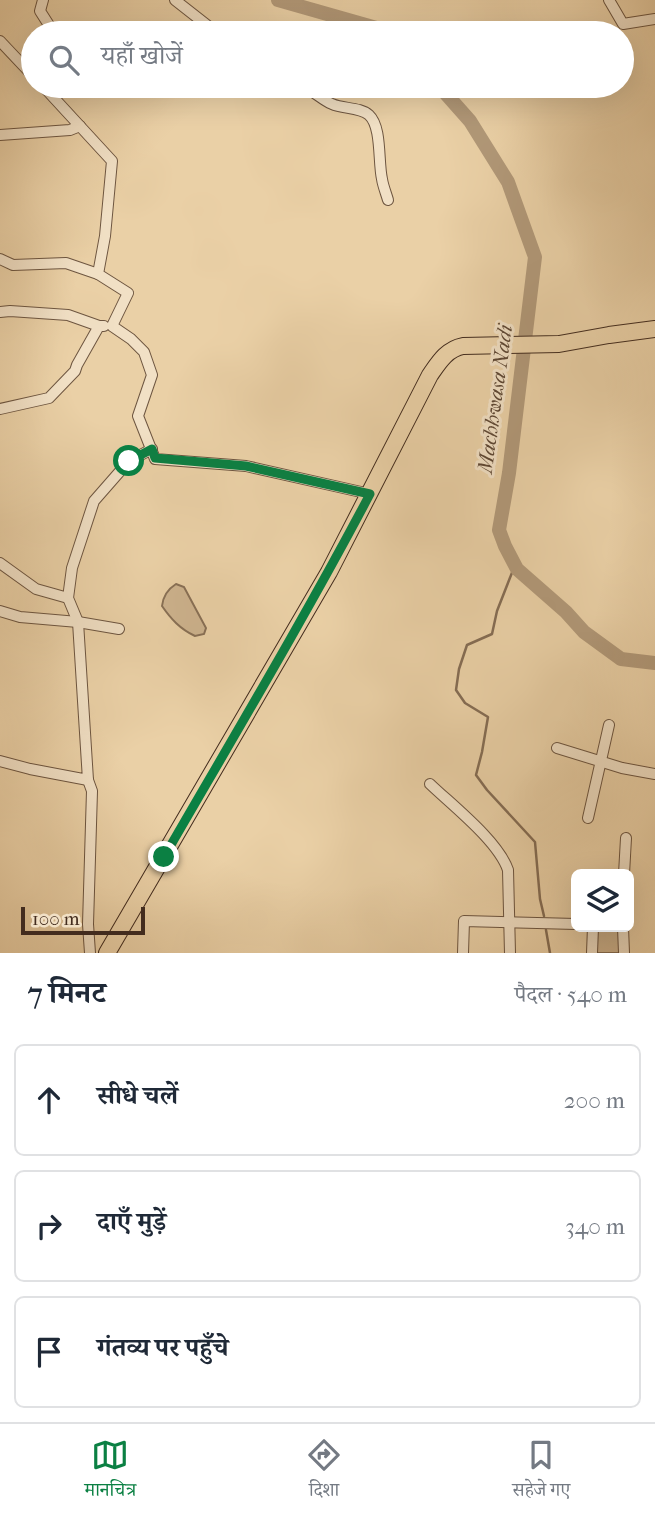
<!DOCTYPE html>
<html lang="hi">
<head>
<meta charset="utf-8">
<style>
	:root { --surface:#fff; --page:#f2f2f3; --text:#1f2937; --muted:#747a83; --line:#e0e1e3; --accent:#0b8043 }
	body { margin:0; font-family:"IM FELL French Canon","Noto Serif Devanagari",serif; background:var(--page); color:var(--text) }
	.controls { position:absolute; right:21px; bottom:21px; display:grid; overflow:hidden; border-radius:10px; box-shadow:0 7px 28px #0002 }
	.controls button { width:63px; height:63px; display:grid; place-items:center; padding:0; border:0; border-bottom:2px solid var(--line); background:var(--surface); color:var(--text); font:35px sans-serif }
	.scale { position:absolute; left:21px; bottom:18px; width:124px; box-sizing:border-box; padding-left:7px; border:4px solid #432c1e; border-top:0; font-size:19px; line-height:24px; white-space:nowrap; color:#432c1e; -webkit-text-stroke:5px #f1e0c5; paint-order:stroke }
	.stop { position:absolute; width:21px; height:21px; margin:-16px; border:5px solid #0b8043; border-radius:50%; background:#fff }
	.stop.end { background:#0b8043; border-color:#fff; box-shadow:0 2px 7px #0008 }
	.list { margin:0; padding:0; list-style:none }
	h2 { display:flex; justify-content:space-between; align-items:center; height:91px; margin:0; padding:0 28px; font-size:30px }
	h2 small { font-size:23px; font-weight:400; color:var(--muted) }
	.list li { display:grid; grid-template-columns:46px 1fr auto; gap:21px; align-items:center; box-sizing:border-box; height:112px; margin:0 14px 14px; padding:0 14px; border:2px solid var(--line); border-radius:10px }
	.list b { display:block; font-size:26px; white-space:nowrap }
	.list em { font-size:23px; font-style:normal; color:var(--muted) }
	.icon { flex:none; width:38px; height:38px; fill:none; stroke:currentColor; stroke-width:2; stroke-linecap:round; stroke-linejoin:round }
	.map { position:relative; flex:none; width:655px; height:953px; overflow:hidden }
	.search { position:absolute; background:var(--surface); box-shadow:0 7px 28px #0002; left:21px; right:21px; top:21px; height:77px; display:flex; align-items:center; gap:18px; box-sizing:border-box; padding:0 24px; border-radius:38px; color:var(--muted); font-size:26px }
	.sheet { height:469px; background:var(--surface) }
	nav { display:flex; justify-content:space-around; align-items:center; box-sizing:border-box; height:98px; border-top:2px solid var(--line); background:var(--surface); font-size:19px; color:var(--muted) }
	nav a { display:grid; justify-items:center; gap:4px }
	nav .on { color:var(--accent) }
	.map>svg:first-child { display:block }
	.green { fill:#ceb48f; stroke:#887056; stroke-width:2 }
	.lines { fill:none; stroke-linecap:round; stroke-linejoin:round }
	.stream { stroke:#856d54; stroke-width:2.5 }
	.river { stroke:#b19878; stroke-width:14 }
	.minor-casing { stroke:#6d5540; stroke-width:12 }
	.primary-casing { stroke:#432c1e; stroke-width:18 }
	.minor { stroke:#f1e0c5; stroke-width:10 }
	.primary { stroke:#ead0a6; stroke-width:16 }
	.route { stroke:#0b8043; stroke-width:9 }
	.labels { text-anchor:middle; stroke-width:6; stroke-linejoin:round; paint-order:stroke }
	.water-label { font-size:21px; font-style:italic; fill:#5e4734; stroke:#f1e0c5 }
</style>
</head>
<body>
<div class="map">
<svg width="655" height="953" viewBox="0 0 655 953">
	<rect width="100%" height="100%" fill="#ead0a6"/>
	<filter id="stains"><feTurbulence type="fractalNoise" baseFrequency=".00286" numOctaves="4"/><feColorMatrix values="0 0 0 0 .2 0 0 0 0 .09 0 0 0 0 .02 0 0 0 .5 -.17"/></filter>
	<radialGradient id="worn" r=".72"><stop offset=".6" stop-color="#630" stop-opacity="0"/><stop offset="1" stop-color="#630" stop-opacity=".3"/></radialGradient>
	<!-- green -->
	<g class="green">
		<path d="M176,584L184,587L206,628L204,634L195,636C180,629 171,619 162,606C163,597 168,589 176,584Z"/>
		<path d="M597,927H621V953H596Z"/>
	</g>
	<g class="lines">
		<!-- stream -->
		<g class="stream">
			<path d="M515,565L497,611L492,634L467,645L459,669L456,690L465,703L488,717L482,752L476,775L487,790L535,842L540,899L544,916"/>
			<path d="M546,930L550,953"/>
		</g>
		<!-- river -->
		<g class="river">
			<path d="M278,0L394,33"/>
			<path d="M439,86L470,121L508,182L535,257L509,473L499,530L505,546L517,569L566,612L584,632L621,659L655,663"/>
		</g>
		<!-- minor casing -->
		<g class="minor-casing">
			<g id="minor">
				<path d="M43,0L40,11L54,33"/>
				<path d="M175,0L217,33"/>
				<path d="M609,0L623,24L655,19"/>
				<path d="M0,41L33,76"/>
				<path d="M43,86L112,161L105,236L98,274L128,293L112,326L131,339L144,352L152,375L138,416L155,459L246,466L370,494"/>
				<path d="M299,86C313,89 320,99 332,104C343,109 360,107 369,115C382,127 378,162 382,179C383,186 386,193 388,200"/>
				<path d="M0,135L70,130L80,126"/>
				<path d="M0,259L13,265L66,263L98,274"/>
				<path d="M0,312L10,311L68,315L99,326H104"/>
				<path d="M0,409L49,398L75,371L77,365L99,326"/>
				<path d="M0,563L36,589L68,598"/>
				<path d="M0,611L20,617L78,622L119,629"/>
				<path d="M557,748L622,768L655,774"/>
				<path d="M0,761L30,769L88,780L78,622L68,598L72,568L94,501L129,461L152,449"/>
				<path d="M88,780L92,791L88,924L90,953"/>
				<path d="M430,784C453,806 498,841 508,870L510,953"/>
				<path d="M588,818L609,725"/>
				<path d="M624,874L626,838"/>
				<path d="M623,927L624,953"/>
				<path d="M463,953L464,921L576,924"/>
				<path d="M592,953L593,927"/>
			</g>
		</g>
		<!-- primary casing -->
		<g class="primary-casing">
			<path id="primary" d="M107,953L329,572L430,375C439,362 447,349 463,346L559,344L609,335L655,329"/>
		</g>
		<!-- minor -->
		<use href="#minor" class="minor"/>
		<!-- primary -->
		<use href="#primary" class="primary"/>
	</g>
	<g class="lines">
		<!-- route -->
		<path class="route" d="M129,461L152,449L155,458L246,466L370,494C305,617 234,736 164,857"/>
	</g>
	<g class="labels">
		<!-- water labels -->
		<g class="water-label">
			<text transform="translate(495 399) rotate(-82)" y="7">Machhwasa Nadi</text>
		</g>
	</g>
	<rect width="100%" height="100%" filter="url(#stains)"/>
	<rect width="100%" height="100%" fill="url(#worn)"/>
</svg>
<div class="controls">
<button><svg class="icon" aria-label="layers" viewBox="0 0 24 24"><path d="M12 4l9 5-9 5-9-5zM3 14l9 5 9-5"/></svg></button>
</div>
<div class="scale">100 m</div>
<div class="stop" style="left:129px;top:461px"></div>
<div class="stop end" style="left:164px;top:857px"></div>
<div class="search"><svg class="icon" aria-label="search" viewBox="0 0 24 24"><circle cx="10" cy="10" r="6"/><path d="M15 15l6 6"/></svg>यहाँ खोजें</div>
</div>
<section class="sheet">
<h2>7 मिनट<small>पैदल · 540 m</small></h2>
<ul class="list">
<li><svg class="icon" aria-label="ahead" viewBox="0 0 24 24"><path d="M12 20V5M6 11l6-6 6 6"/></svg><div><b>सीधे चलें</b></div><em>200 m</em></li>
<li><svg class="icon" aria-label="right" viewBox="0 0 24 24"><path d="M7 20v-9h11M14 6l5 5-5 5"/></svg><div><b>दाएँ मुड़ें</b></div><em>340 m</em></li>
<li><svg class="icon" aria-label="arrive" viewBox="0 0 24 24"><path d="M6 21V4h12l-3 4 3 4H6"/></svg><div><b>गंतव्य पर पहुँचे</b></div></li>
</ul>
</section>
<nav>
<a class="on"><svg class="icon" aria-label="map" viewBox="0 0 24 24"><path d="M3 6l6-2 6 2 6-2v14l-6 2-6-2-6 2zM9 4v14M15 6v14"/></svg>मानचित्र</a>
<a><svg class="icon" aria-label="directions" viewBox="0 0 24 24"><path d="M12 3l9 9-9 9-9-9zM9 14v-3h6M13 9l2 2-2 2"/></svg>दिशा</a>
<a><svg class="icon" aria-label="saved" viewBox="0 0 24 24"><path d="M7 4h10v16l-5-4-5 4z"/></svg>सहेजे गए</a>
</nav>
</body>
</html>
